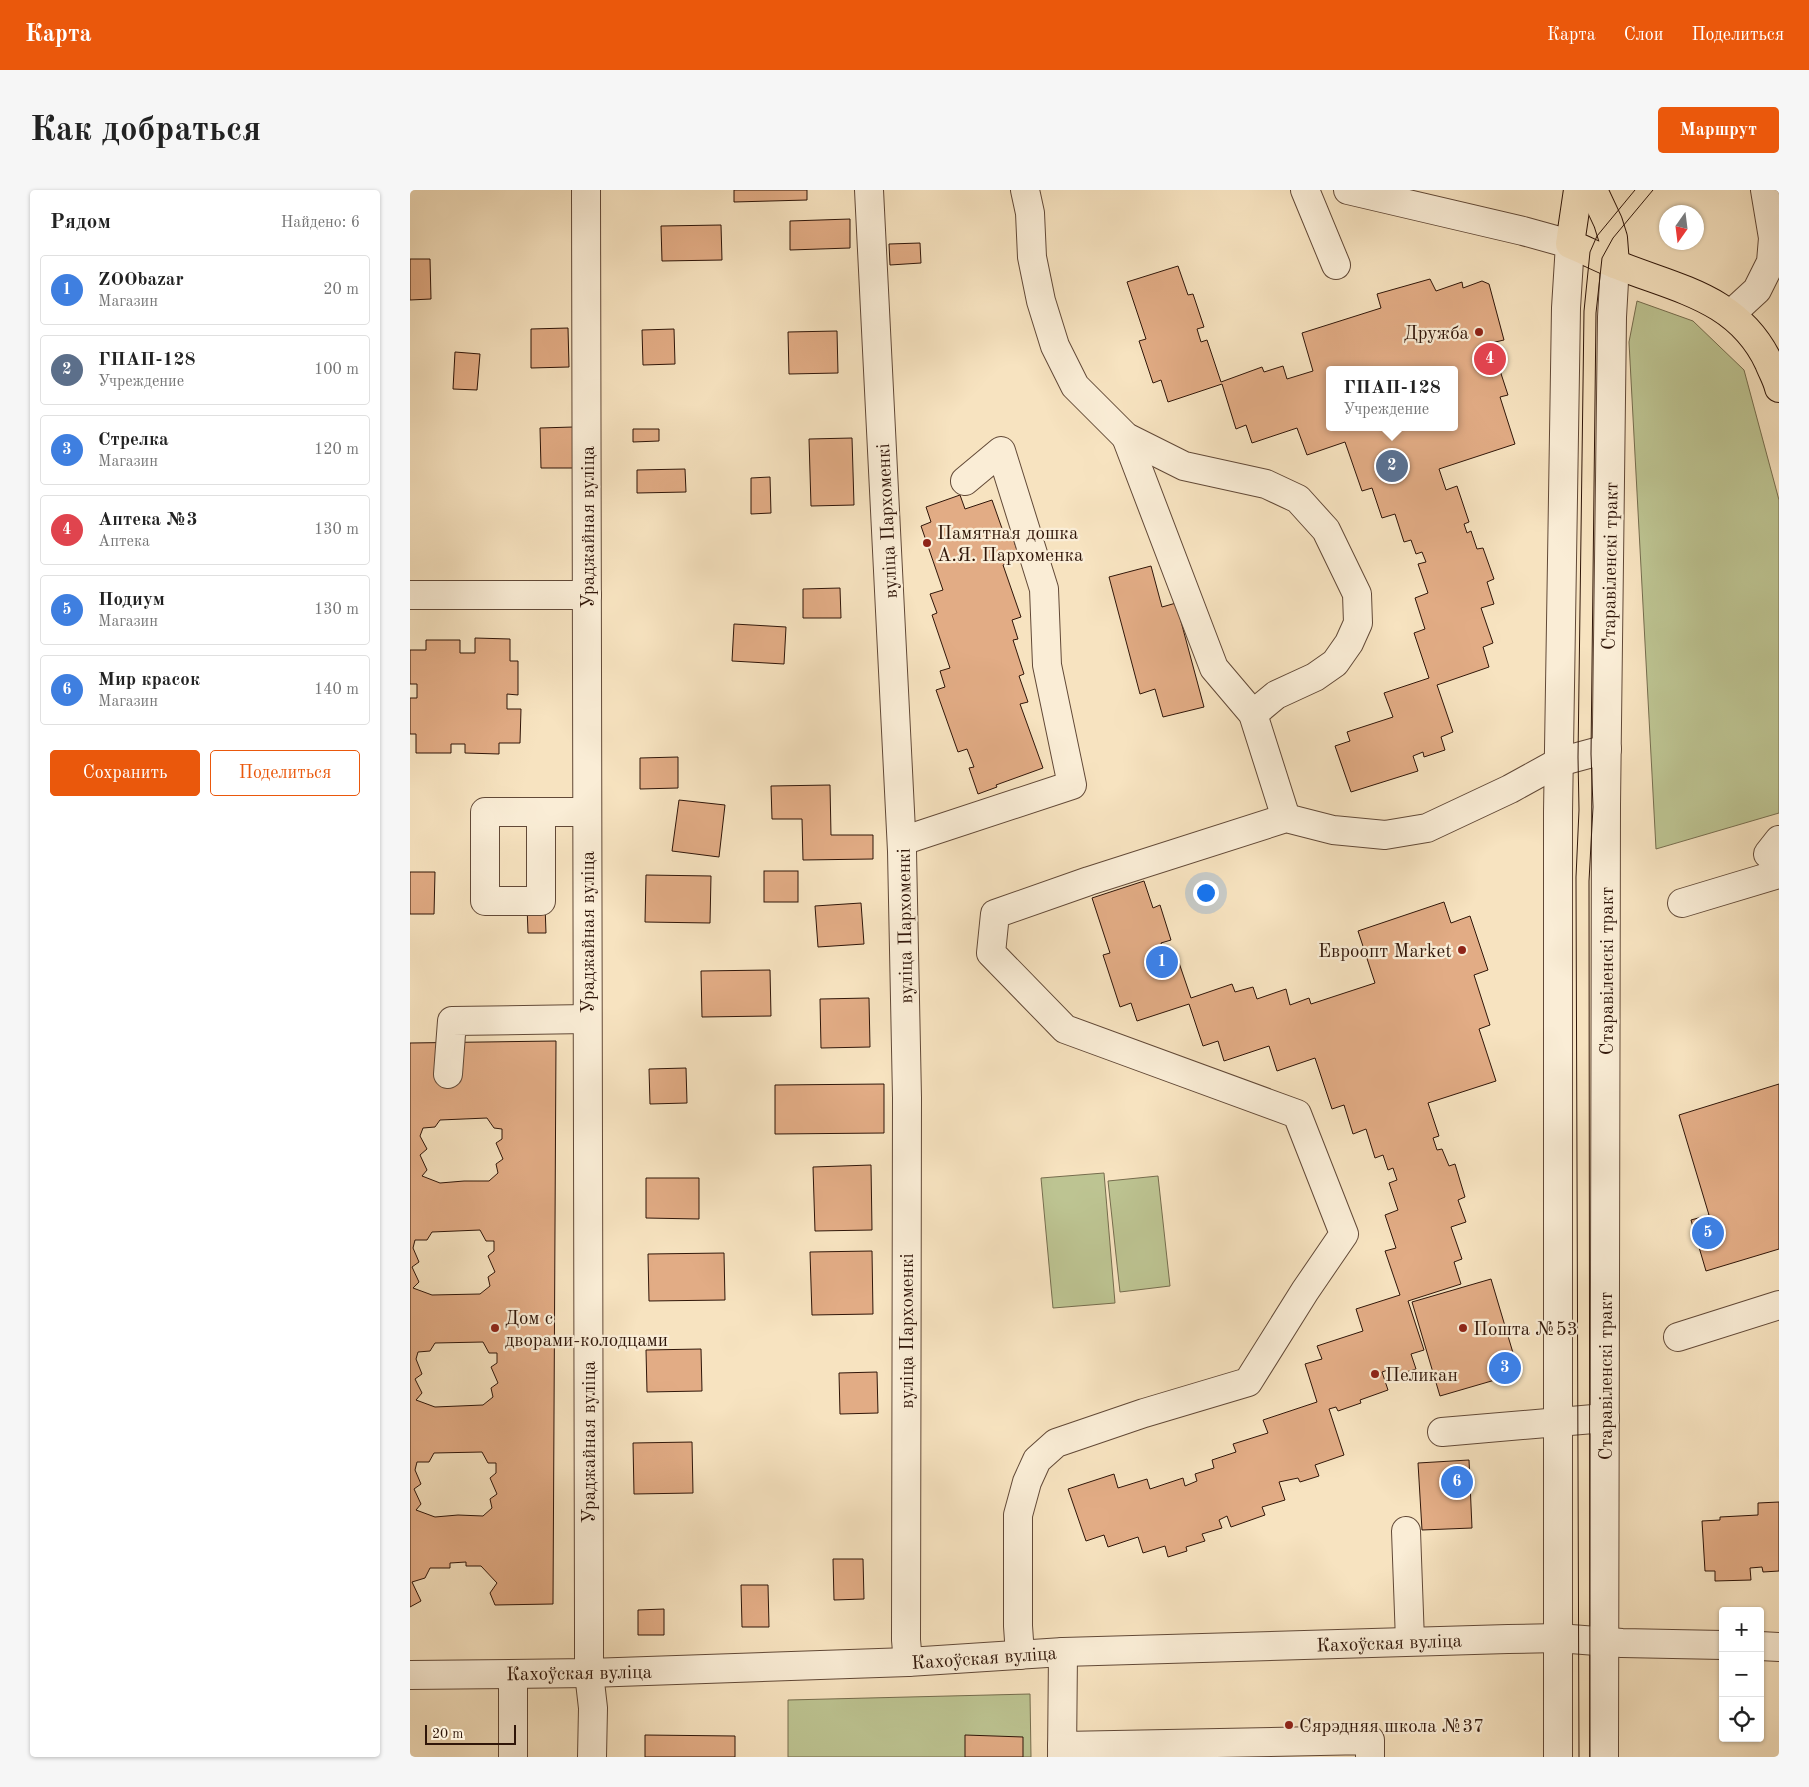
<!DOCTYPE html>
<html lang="ru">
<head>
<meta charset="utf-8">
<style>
	:root { --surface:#fff; --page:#f6f6f6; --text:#222; --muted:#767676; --line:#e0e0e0; --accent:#ea580c }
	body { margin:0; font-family:"Old Standard TT",serif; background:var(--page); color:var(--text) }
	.controls { position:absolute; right:15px; bottom:15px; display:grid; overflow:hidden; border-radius:5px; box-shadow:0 1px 4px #0004 }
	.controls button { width:45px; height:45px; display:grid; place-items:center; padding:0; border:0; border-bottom:1px solid var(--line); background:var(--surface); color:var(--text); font:25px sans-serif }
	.compass { position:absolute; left:1249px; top:15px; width:45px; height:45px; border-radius:50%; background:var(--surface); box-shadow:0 1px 4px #0004; rotate:194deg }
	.scale { position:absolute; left:15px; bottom:12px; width:91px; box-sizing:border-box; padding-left:5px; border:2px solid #301609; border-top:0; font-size:14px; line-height:18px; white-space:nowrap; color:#301609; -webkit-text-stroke:4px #faedd6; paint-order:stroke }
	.you { position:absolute; left:795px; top:702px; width:18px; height:18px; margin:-12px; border:4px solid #fff; border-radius:50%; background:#1a73e8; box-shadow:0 0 0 8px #1a73e833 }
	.badge { display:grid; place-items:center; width:32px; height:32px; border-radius:50%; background:var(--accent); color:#fff; font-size:16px; font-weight:700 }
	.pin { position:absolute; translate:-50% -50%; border:2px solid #fff; box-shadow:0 1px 5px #0006 }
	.popup { position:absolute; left:916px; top:176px; width:132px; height:65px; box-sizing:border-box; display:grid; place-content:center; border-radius:5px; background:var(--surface); filter:drop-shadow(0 1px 4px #0005); font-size:16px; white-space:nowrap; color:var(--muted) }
	.popup b { font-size:19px; color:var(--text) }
	.popup::after { content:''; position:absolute; left:50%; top:100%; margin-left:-10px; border:10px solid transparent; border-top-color:var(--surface) }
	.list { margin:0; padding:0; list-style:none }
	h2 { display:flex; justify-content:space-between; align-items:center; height:65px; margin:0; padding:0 20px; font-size:21px }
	h2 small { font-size:16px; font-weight:400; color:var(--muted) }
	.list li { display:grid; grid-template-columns:32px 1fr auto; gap:15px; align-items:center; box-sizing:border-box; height:70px; margin:0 10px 10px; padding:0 10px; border:1px solid var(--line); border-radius:5px }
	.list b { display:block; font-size:19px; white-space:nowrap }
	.list p { margin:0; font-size:16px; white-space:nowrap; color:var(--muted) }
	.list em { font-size:16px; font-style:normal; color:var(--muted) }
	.actions { display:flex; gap:10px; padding:15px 20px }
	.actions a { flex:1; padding:11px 0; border:1px solid var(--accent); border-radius:5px; text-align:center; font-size:18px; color:var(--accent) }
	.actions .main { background:var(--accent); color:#fff }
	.icon { flex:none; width:28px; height:28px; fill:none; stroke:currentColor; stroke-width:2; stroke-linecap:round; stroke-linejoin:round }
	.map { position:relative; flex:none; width:1369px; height:1567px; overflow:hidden; border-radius:5px }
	header { display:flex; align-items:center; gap:30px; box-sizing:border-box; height:70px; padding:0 25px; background:var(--accent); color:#fff }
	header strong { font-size:24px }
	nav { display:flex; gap:28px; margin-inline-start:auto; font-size:18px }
	.intro { display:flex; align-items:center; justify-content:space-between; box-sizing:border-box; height:120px; padding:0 30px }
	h1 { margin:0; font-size:35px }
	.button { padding:12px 22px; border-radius:5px; background:var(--accent); color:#fff; font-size:18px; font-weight:700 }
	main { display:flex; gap:30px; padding:0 30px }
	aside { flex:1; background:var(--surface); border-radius:5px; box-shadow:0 1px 4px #0004 }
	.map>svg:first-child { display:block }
	.green { fill:#bdc492; stroke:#766d4e }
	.building { fill:#e2ac85; stroke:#301609; fill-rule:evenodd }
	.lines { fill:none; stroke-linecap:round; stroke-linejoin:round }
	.minor-casing { stroke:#624937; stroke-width:30 }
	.major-casing { stroke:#301609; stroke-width:30 }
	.minor { stroke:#faedd6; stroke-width:28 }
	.major { stroke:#f7e3c0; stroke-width:28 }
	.tram { stroke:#301609; stroke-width:1 }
	.poi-dot { fill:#8f2418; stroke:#faedd6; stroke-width:2 }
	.labels { text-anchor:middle; stroke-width:4.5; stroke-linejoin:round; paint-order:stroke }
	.poi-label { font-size:19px; fill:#301609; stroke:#faedd6; text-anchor:start }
	.street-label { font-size:19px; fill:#301609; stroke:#faedd6 }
</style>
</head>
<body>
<header>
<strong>Карта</strong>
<nav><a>Карта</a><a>Слои</a><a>Поделиться</a></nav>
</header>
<div class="intro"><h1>Как добраться</h1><a class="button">Маршрут</a></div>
<main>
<aside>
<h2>Рядом<small>Найдено: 6</small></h2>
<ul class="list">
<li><span class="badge" style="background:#3f7fe0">1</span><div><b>ZOObazar</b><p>Магазин</p></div><em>20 m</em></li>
<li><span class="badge" style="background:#5c6f8a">2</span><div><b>ГПАП-128</b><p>Учреждение</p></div><em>100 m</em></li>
<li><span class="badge" style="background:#3f7fe0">3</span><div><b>Стрелка</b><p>Магазин</p></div><em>120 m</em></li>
<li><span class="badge" style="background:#e0444e">4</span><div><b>Аптека №3</b><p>Аптека</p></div><em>130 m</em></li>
<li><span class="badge" style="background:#3f7fe0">5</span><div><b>Подиум</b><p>Магазин</p></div><em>130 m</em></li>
<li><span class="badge" style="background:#3f7fe0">6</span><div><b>Мир красок</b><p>Магазин</p></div><em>140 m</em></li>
</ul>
<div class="actions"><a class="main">Сохранить</a><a>Поделиться</a></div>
</aside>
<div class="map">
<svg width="1369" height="1567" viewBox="0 0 1369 1567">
	<rect width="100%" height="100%" fill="#f7e3c0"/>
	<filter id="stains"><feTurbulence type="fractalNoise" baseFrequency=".004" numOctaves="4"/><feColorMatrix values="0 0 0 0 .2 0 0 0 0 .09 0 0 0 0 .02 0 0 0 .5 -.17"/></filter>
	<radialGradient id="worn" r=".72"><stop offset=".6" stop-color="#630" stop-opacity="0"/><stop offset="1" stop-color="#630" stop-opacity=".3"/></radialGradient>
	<!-- green -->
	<g class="green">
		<path d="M1227,111L1283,131L1334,180L1369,310V623L1246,659L1219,152Z"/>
		<path d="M694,983L705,1113L643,1118L631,988Z"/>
		<path d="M748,986L760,1096L710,1102L698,991Z"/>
		<path d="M620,1504L621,1567H378V1510Z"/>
	</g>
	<!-- building -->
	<g class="building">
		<path d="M324,0H397V10L324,12Z"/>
		<path d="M440,29V58L380,60V31Z"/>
		<path d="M311,35L312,70L252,71L251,36Z"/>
		<path d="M510,53L511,73L480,75L479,54Z"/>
		<path d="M0,69H20L21,109L0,110Z"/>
		<path d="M768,76L778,105L783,104L794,137L787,139L791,152L797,150L811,192L852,177L854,182L873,176L877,189L903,181L892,143L971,118L967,104L1020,89L1026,101L1052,92L1053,98L1072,91L1079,94L1094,150L1081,153L1098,205L1090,207L1105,254L1029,279L1036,300L1047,296L1059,332L1054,334L1057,343L1061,341L1067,359L1073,358L1084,389L1077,392L1084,414L1071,418L1083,453L1073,457L1079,477L1027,495L1043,542L1031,547L1035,560L1014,567L1013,562L1003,566L1008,581L941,602L925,556L940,551L937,542L983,527L974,503L1019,488L1004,443L1015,439L1005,408L1018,403L1008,374L1016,372L1012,362L1006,364L1001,350L994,352L985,324L972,328L962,298L952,301L935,252L897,265L887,238L842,253L836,235L826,239L812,194L758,212L751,190L743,193L729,151L736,149L717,92ZM920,180H1044V237H920Z"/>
		<path d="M158,138L159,177L121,178V139Z"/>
		<path d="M264,139L265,174L233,175L232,140Z"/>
		<path d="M427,141L428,183L379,184L378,142Z"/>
		<path d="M45,162L70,164L67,200L43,199Z"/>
		<path d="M163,237L164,278H131L130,238Z"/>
		<path d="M223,239H249V251L223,252Z"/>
		<path d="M442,248L444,315L401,316L399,249Z"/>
		<path d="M275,279L276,302L227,303V280Z"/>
		<path d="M360,287L361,323L341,324V288Z"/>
		<path d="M550,305L555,319L582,310L595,347L602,345L610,369L593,375L611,427L602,430L608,449L603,450L614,484L609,486L618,512L610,514L633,578L586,595L587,597L568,604L559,578L564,577L557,559L548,562L526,500L535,497L530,481L540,478L522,425L527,423L520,404L533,400L511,336L521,332L516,317Z"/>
		<path d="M741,376L752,417L766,413L794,517L753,527L745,499L730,504L699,387Z"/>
		<path d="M430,398L431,428H393V399Z"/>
		<path d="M324,434L376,437L374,474L322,471Z"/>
		<path d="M65,448L100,449V471H108V505L97,504V519H111L110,553H89V564L55,563V554H41V563H6V544H0V508H7V494H0V460H16V450H50V463H65Z"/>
		<path d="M268,567V598L230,599V568Z"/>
		<path d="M420,595L421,645H463V669L393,670L392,629H362L361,596Z"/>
		<path d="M269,610L315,615L309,667L262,661Z"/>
		<rect x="354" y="681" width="34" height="31"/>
		<path d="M0,682H25L24,724H0Z"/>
		<path d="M236,685L301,686L300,733L235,732Z"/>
		<path d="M734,691L743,718L750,715L761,750L751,753L755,765L765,761L781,808L822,794L825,802L843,797L847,809L876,799L880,815L899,808L901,814L965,793L948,741L1034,712L1041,733L1060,726L1078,780L1064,785L1080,835L1069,839L1086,891L1018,913L1029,946L1023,948L1027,960L1032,959L1039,976L1045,974L1055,1007L1048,1010L1056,1032L1041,1037L1052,1069L1044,1072L1051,1094L998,1111L1014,1160L1001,1164L1006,1179L986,1185L984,1178L972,1182L978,1200L950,1210L951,1213L928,1221L926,1217L919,1219L934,1265L905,1275L909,1286L890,1292L888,1288L869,1292L875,1310L852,1317L855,1325L821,1337L817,1326L809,1330L812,1338L792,1344L795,1351L776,1357L777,1361L758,1367L755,1356L733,1363L728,1347L698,1357L694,1345L676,1351L658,1299L704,1284L708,1298L737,1289L740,1299L773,1288L775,1296L787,1291L785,1284L804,1278L802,1270L826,1262L823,1254L858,1243L853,1230L907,1212L895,1174L912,1169L907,1156L953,1141L946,1119L990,1105L975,1061L986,1058L975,1025L988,1020L979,993L987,990L983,978L978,980L973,965L965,968L956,939L943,944L934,915L922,919L905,868L867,881L859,856L814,871L808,851L793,856L779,814L727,831L721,813L710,817L693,765L700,763L682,708Z"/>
		<path d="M451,713L454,754L408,757L405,716Z"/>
		<path d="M135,715L136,743H118L117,716Z"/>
		<path d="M360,780L361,826L292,827L291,781Z"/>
		<path d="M459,808L460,857L411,858L410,809Z"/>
		<path d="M146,851L143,1414L85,1415L80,1403L87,1393L71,1376H56V1372L40,1373V1378H20L15,1388L2,1392L11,1411L0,1417V853ZM77,928L84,938L92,939V949L86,953L93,969L86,974L88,983L79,991H54L30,993L12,986L17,980L10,965L17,959L10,946L13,938L25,937L30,930ZM70,1040L76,1051H84V1061L78,1066L85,1082L78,1087L80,1096L70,1104L22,1105L3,1098L9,1092L2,1077L9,1072L3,1058L5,1050H17L22,1042ZM73,1152L79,1163H87V1173L81,1177L88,1193L81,1198L83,1207L73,1215L25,1217L6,1210L12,1203L5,1189L12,1184L6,1169L8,1162L20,1161L25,1153ZM72,1262L78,1273H86V1283L80,1288L87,1304L80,1309L82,1318L73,1326L48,1325L25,1327L6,1320L11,1314L4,1299L11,1294L5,1280L7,1272H19L24,1263Z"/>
		<path d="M276,878L277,913L240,914L239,879Z"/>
		<path d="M474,894V943L365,944V895Z"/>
		<path d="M1369,894V1059L1296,1081L1281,1030L1299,1025L1269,925Z"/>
		<path d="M461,975L462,1040L405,1041L403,977Z"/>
		<path d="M236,988H289V1029L236,1028Z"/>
		<path d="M462,1061L463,1124L402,1125L400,1062Z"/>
		<path d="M314,1063L315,1110L239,1111L238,1064Z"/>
		<path d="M1081,1089L1109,1183L1030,1206L1002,1112Z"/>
		<path d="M291,1159L292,1201L237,1202L236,1160Z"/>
		<path d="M467,1182L468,1223L430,1224L429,1183Z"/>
		<path d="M282,1252L283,1303L224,1304L223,1253Z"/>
		<path d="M1059,1270L1062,1338L1012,1340L1008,1273Z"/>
		<path d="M1369,1312V1381L1353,1382L1352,1377L1340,1378L1341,1390L1305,1391V1381H1295L1292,1331L1310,1330V1327L1348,1325V1313Z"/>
		<path d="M423,1369H453L454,1409L424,1410Z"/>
		<path d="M331,1395H358L359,1437H332Z"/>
		<path d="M254,1419V1445H228V1420Z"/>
		<path d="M235,1545L325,1546V1567H235Z"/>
		<path d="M555,1545L613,1547V1567H555Z"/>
	</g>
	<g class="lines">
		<!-- minor casing -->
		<g class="minor-casing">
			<g id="minor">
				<path d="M176,0L179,1435V1483L183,1518L182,1567"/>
				<path d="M459,0L492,661L497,908L496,1450L498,1472"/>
				<path d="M615,0L620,23L622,67L631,111L645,156L665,196L716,247L774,276L856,294L888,309L916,340L947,404L948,433L939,453L925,473L905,487L866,505L843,524"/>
				<path d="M895,0L926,75"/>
				<path d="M938,0L1113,41L1160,54L1156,118L1148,622V1567"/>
				<path d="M1321,124L1347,100L1361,72L1363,48L1355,0"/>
				<path d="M716,247L804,478L843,524L876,628"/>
				<path d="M0,405H177"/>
				<path d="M131,622V711H75V622H177"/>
				<path d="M492,651L662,595L637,475L634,399L591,261L555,291"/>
				<path d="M1358,664L1369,650"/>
				<path d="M1272,713L1365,685"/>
				<path d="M38,884L42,831L177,829"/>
				<path d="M1268,1147L1369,1115"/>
				<path d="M1032,1242L1195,1228"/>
				<path d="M996,1341L1000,1451"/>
				<path d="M1350,1456L1369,1457"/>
				<path d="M610,1465L608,1436V1325L617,1292L627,1270L646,1253L734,1223L838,1192L895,1101L934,1044L887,924L655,839L581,763L585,724L679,691L876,628L923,640L975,645L1017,638L1100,599L1149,572L1197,559"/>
				<path d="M0,1485L179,1483L498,1472L653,1462L1098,1449L1148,1448L1212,1453L1313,1455"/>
				<path d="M652,1556L960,1550V1567"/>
				<path d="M103,1567V1484"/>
				<path d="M652,1567L653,1462"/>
				<path d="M1194,1567L1196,615L1202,127L1205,74"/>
			</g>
		</g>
		<!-- major casing -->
		<g class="major-casing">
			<g id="major">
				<path d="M1168,0L1160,54C1175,60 1190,68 1205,74C1266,99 1328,107 1359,173C1362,181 1367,189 1369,198"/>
				<path d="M1183,0L1198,32L1203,48L1205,74"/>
			</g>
		</g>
		<!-- minor -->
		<use href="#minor" class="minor"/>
		<!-- major -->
		<use href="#major" class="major"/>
		<!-- tram -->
		<g class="tram">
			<path d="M1169,1567L1166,687L1169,620L1168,567L1174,121L1180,62L1187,46L1225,0"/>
			<path d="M1180,1567L1179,691L1183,617L1181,564L1186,123L1192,68L1203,48L1243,0"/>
		</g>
	</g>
	<!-- markers -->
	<g class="poi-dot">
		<circle cx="1069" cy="142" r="5"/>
		<circle cx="517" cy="353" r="5"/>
		<circle cx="1052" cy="760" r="5"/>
		<circle cx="85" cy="1138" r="5"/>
		<circle cx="1053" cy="1138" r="5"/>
		<circle cx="965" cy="1184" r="5"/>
		<circle cx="879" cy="1535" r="5"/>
	</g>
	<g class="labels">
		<!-- poi labels -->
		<g class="poi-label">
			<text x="1059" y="149" text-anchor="end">Дружба</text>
			<text x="527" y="349">Памятная дошка<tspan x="527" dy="22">А.Я. Пархоменка</tspan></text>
			<text x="1042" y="767" text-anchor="end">Евроопт Market</text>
			<text x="95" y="1134">Дом с<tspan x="95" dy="22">дворами-колодцами</tspan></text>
			<text x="1063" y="1145">Пошта №53</text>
			<text x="975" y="1191">Пеликан</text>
			<text x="889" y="1542">Сярэдняя школа №37</text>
		</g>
		<!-- street labels -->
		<g class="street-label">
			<text transform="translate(476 331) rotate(-93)" y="7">вуліца Пархоменкі</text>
			<text transform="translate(177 337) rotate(-90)" y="7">Ураджайная вуліца</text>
			<text transform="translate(1199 376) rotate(-89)" y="7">Старавіленскі тракт</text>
			<text transform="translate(494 736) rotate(-91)" y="7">вуліца Пархоменкі</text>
			<text transform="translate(177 742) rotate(-90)" y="7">Ураджайная вуліца</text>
			<text transform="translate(1196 781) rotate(-90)" y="7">Старавіленскі тракт</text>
			<text transform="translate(496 1141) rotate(-90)" y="7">вуліца Пархоменкі</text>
			<text transform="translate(1195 1186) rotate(-90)" y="7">Старавіленскі тракт</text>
			<text transform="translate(178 1252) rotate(-90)" y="7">Ураджайная вуліца</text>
			<text transform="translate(979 1452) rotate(-2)" y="7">Кахоўская вуліца</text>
			<text transform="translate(574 1467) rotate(-4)" y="7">Кахоўская вуліца</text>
			<text transform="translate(169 1482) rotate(-1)" y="7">Кахоўская вуліца</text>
		</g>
	</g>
	<rect width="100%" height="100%" filter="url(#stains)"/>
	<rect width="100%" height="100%" fill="url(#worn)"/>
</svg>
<div class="controls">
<button>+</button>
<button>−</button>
<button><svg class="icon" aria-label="locate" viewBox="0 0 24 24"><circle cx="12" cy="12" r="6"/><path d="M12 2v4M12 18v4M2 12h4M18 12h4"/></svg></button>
</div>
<svg class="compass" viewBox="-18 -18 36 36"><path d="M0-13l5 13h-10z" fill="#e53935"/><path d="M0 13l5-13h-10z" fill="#767676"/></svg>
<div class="scale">20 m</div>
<div class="you"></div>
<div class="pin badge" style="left:752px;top:772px;background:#3f7fe0">1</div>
<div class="pin badge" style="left:982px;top:276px;background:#5c6f8a">2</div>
<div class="popup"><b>ГПАП-128</b>Учреждение</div>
<div class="pin badge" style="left:1095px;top:1178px;background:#3f7fe0">3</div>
<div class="pin badge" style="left:1080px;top:169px;background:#e0444e">4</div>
<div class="pin badge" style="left:1298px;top:1043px;background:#3f7fe0">5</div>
<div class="pin badge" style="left:1047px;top:1292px;background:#3f7fe0">6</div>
</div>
</main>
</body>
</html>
